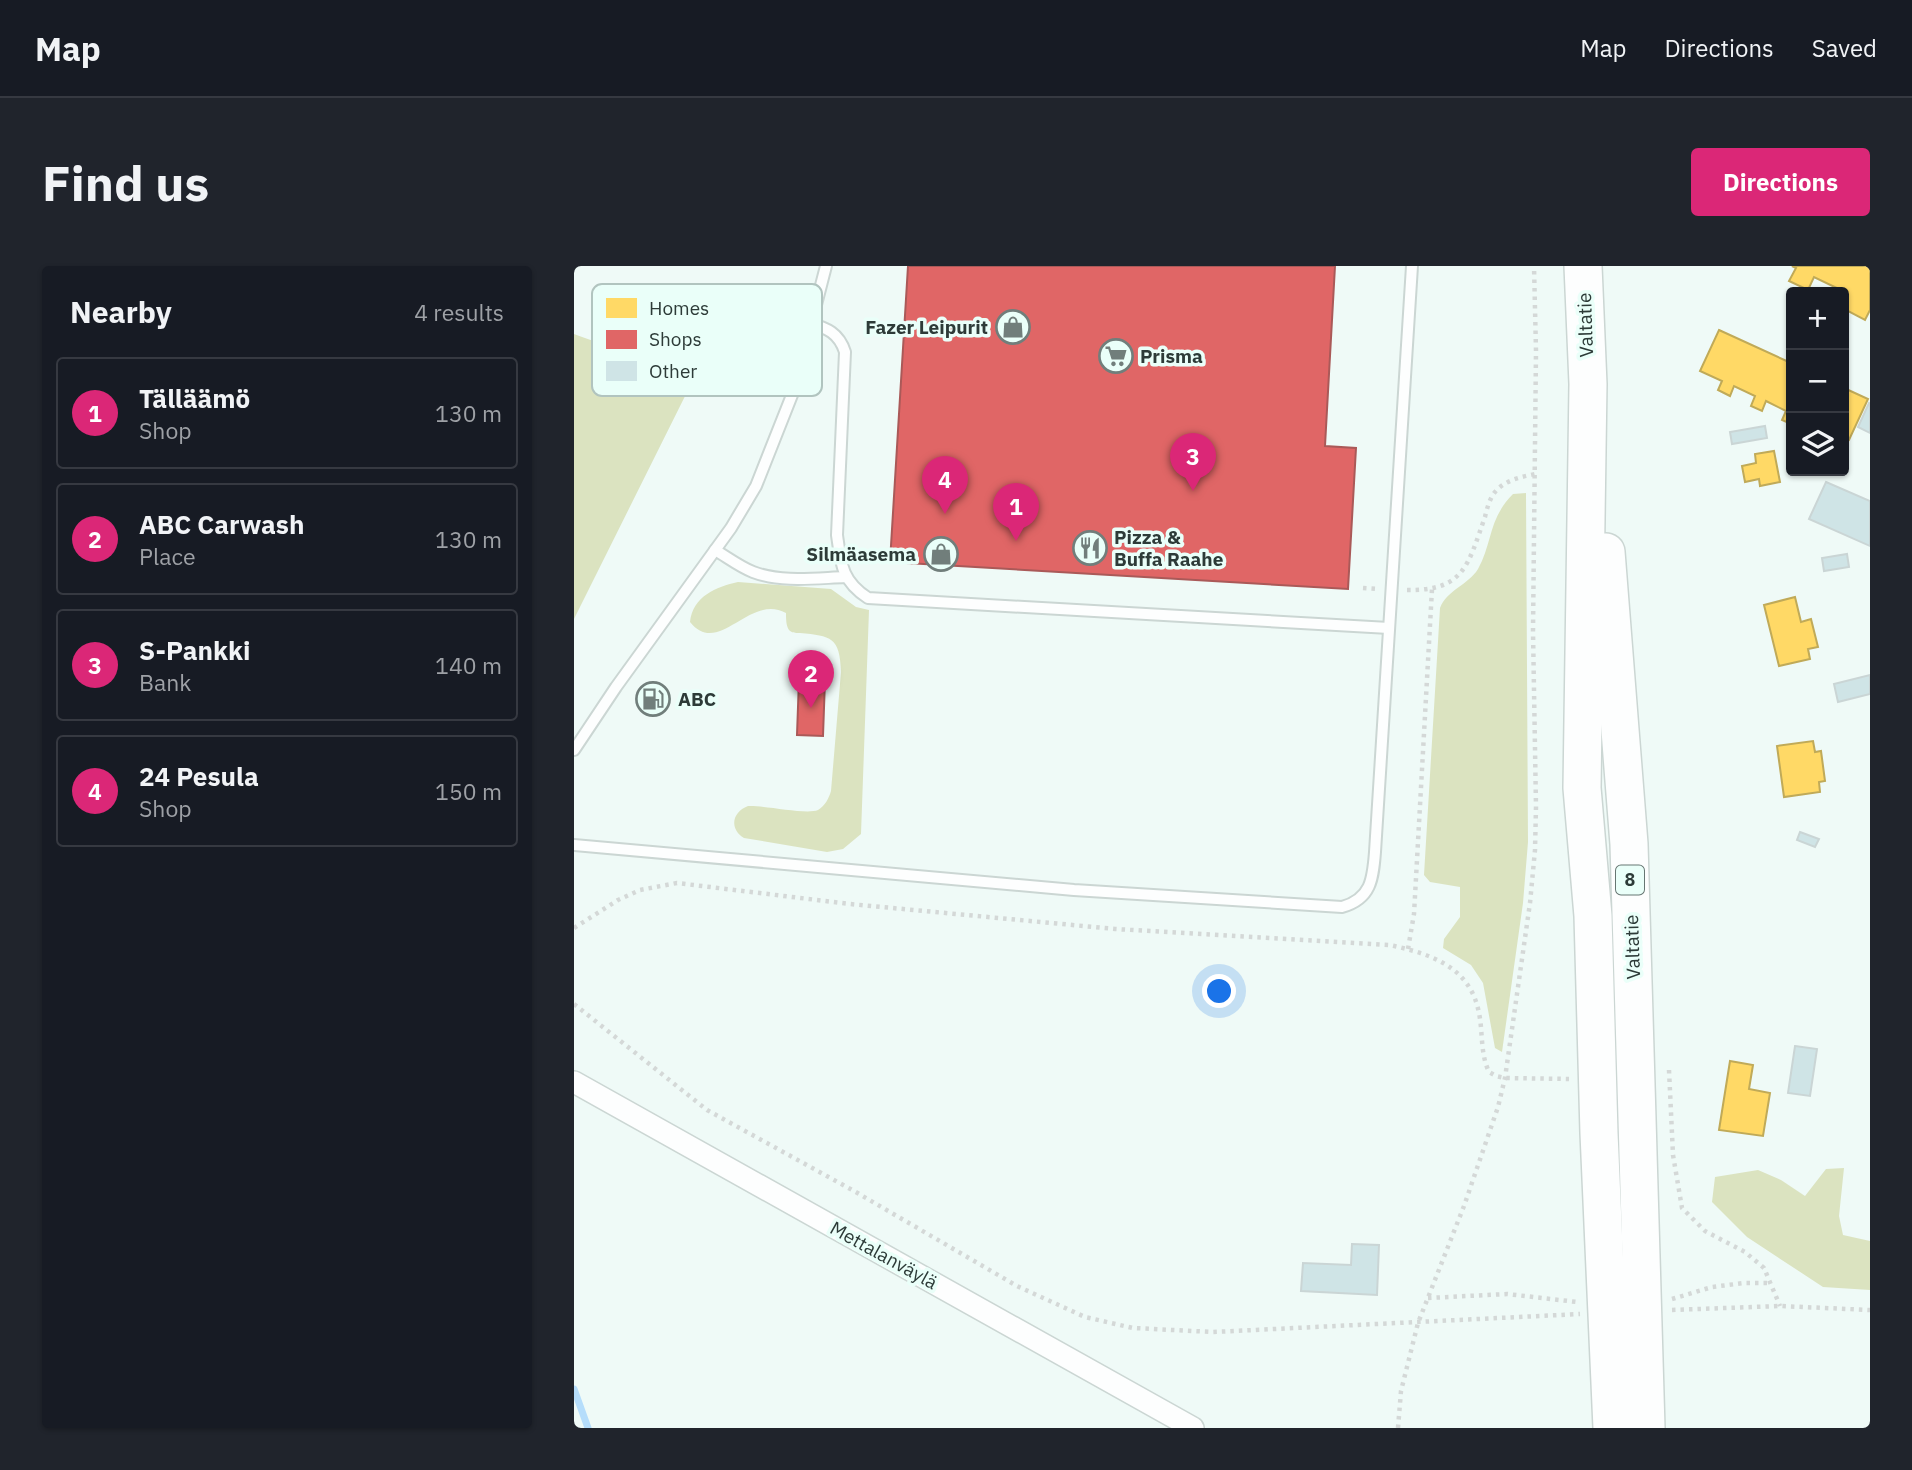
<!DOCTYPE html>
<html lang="en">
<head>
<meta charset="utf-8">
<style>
	:root { --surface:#171b24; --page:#20242c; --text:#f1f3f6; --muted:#9ea1a6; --line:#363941; --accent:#db2777 }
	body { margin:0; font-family:"IBM Plex Sans",sans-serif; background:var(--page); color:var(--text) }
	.controls { position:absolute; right:21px; top:21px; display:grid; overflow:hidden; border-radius:7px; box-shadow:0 2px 5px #0004 }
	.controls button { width:63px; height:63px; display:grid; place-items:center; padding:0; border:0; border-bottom:2px solid var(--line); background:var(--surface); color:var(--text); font:35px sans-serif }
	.you { position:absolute; left:646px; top:726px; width:24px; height:24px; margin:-18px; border:5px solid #fff; border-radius:50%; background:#1a73e8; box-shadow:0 0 0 10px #1a73e833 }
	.badge { display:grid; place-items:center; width:46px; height:46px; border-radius:50%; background:var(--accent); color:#fff; font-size:23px; font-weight:700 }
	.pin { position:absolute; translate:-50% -58px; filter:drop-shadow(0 2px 4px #0008) }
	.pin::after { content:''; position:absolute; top:37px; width:24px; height:21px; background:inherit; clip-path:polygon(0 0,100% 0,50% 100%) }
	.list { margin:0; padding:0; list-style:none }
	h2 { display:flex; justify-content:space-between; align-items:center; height:91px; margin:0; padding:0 28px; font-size:30px }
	h2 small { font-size:23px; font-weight:400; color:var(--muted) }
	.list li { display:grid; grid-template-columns:46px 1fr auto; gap:21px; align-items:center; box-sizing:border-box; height:112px; margin:0 14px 14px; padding:0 14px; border:2px solid var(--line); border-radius:7px }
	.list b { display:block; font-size:26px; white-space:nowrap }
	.list p { margin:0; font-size:23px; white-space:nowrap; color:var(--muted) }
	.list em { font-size:23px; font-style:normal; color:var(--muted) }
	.icon { flex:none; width:38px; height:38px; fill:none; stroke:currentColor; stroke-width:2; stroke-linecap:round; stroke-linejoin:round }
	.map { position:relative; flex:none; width:1296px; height:1162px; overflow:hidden; border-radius:7px }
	header { display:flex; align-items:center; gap:42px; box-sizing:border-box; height:98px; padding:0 35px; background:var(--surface); border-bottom:2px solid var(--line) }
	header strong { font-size:33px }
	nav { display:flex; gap:38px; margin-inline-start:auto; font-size:24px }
	.intro { display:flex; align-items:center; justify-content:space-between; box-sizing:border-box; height:168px; padding:0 42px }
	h1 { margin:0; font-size:49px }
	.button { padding:18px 32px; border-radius:7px; background:var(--accent); color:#fff; font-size:24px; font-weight:700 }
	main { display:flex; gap:42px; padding:0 42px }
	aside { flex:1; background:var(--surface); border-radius:7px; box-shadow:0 2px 5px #0004 }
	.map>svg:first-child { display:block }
	.green { fill:#dbe3c0 }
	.homes { fill:#ffd966; stroke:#c0aa58; stroke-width:2 }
	.shops { fill:#e06666; stroke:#aa5958; stroke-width:2 }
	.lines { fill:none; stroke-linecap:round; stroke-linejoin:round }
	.stream { stroke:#b5ddfb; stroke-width:7 }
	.building { fill:#cfe4e6; stroke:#cad5d5; stroke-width:2 }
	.service-casing { stroke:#cbd6d3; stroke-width:14 }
	.minor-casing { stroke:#cbd6d3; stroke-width:24 }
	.trunk-casing { stroke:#cbd6d3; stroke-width:40 }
	.path { stroke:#d4d8d7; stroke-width:4.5; stroke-dasharray:3.5 5; stroke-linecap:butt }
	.service { stroke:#fdfefe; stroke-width:10 }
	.minor { stroke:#fdfefe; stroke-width:21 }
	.trunk { stroke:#fdfefe; stroke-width:37 }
	.labels { text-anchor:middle; stroke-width:7; stroke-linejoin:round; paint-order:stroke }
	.shield { fill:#eafff9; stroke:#667672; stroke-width:2 }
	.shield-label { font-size:18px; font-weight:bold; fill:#2d3b38 }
	.street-label { font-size:19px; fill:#2d3b38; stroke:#eafff9 }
	.poi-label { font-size:19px; font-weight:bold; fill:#2d3b38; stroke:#eafff9; text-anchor:start }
	.key { fill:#eafff9; stroke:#b1c4bf; stroke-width:2 }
	.key-label { font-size:19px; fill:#2d3b38 }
</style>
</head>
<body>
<header>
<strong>Map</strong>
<nav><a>Map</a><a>Directions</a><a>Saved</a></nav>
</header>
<div class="intro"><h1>Find us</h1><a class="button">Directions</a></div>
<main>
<aside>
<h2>Nearby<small>4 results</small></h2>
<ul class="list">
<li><span class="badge">1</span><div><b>Tälläämö</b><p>Shop</p></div><em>130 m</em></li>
<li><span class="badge">2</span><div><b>ABC Carwash</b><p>Place</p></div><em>130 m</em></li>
<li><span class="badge">3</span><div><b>S-Pankki</b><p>Bank</p></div><em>140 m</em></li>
<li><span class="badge">4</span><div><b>24 Pesula</b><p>Shop</p></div><em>150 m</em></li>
</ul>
</aside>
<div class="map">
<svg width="1296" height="1162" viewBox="0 0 1296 1162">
	<rect width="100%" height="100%" fill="#effaf7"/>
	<!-- green -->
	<g class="green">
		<path d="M132,49C143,53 142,61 141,70L0,353V68C23,77 52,86 77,76C96,68 112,55 132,49Z"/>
		<path d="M952,227L954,576L949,637L928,786L921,782L909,717L897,699L869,682L870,673L886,651V621L856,616L850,609L866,342C873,324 894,319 904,303C919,276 914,253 939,228Z"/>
		<path d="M164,316L257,323L282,341L295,344L287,568L269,583L253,586L170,572C155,563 158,546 174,540C190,539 232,549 244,544C251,540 255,532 257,525L267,406C266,371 257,370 226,367C221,367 218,367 215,364C212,360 212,352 212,347C175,327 145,392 116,356C119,330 142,321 164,316Z"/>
		<path d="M1270,902L1265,950L1269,969L1296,975V1024L1249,1021L1173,971L1138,936L1141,911L1184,904L1207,914L1231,930L1252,903Z"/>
	</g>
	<!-- homes -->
	<g class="homes">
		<path d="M1218,0H1296V44L1291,54L1270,43L1269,25L1240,11L1234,24L1215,15L1222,2Z"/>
		<path d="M1145,64L1217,97V158L1208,154L1212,145L1192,135L1188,145L1177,140L1181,130L1160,120L1156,130L1144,124L1148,115L1126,105Z"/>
		<path d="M1270,122L1294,133L1275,174L1271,172L1270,176Z"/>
		<path d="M1200,185L1206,216L1186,220L1185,213L1171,216L1168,200L1182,197L1181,188Z"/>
		<path d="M1221,331L1227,356L1237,353L1244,381L1234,383L1236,393L1205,400L1190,339Z"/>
		<path d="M1239,475L1241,486L1247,485L1251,515L1245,516L1246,526L1210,531L1203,480Z"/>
		<path d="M1156,795L1179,799L1175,823L1196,827L1189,870L1145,864Z"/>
	</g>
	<!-- shops -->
	<g class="shops">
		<path d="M334,0H761L751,180L782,182L774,323L316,296Z"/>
		<path d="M225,413L251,414L249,470L223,469Z"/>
	</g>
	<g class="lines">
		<!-- stream -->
		<path class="stream" d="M0,1123L14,1162"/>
	</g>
	<!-- building -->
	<g class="building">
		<path d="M1295,137L1296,138V167L1284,161Z"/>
		<path d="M1191,160L1193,172L1158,178L1156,166Z"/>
		<path d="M1252,216L1296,235V280L1235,253Z"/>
		<path d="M1273,288L1275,301L1250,305L1248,292Z"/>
		<path d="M1296,409V428L1264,436L1260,418Z"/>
		<path d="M1226,566L1245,573L1241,581L1223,574Z"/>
		<path d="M1221,780L1243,783L1236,830L1214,827Z"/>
		<path d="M778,978L805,979L803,1029L727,1025L729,997L777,999Z"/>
	</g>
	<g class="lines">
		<!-- service casing -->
		<g class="service-casing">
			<g id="service">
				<path d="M235,57C253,62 265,67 271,86L263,269C267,299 268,315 294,332L815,362"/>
				<path d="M141,284C153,291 166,301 179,306C208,317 242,312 272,311"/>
				<path d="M0,484L42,421L157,262L182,220L220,124L252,0"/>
				<path d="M0,579L500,624L768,641C797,633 799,613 801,586L838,0"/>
			</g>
		</g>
		<!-- minor casing -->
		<g class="minor-casing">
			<path id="minor" d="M0,816L619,1162"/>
		</g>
		<!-- trunk casing -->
		<g class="trunk-casing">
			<g id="trunk">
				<path d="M1009,0L1014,118L1008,522L1019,650L1025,867L1038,1162"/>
				<path d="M1032,286L1055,578L1072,1162"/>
			</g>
		</g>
		<!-- path -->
		<g class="path">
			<path d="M789,322L803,323"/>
			<path d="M833,324C891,325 894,298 911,251C913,242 916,232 921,226C931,214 947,211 961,208"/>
			<path d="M0,662L44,634L66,624L103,617L276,638L541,663L816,679C856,688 896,700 905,747C909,766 906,787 915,806L922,810L931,812L995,813"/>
			<path d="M834,683L840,648L858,323"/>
			<path d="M0,738L133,844L280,925L443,1020L511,1051L559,1062L639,1066L1006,1048"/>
			<path d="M1095,804L1099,889L1108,942L1131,965L1171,986L1190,1002L1206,1040"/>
			<path d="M854,1032L933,1028L1003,1036"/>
			<path d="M1098,1033L1138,1021L1170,1017H1196"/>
			<path d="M1098,1044L1206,1040L1296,1044"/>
			<path d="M824,1162L827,1125L844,1057L890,940L924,841L931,812L956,637L961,584L962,541L959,365L962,85L960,0"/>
		</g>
		<!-- service -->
		<use href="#service" class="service"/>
		<!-- minor -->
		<use href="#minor" class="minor"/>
		<!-- trunk -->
		<use href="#trunk" class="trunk"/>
	</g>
	<!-- icons -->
	<defs>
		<g id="shop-ring" transform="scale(1.75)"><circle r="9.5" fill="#eafff9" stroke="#717e7b" stroke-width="1.5"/><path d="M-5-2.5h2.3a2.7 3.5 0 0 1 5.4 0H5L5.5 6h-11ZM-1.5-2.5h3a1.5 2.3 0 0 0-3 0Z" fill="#717e7b"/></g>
		<g id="supermarket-ring" transform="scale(1.75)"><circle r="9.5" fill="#eafff9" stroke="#717e7b" stroke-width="1.5"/><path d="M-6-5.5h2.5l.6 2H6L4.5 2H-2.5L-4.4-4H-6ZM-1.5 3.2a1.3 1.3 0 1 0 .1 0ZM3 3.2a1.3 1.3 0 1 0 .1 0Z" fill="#717e7b"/></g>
		<g id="restaurant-ring" transform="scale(1.75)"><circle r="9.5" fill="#eafff9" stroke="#717e7b" stroke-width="1.5"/><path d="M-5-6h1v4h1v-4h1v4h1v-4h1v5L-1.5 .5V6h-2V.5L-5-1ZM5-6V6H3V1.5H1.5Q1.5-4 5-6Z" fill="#717e7b"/></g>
		<g id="fuel-ring" transform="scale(1.75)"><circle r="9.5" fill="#eafff9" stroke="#717e7b" stroke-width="1.5"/><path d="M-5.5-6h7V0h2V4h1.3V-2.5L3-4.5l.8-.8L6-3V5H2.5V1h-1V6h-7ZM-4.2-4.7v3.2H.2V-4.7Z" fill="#717e7b"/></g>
	</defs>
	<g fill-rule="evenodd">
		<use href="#shop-ring" x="439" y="61"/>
		<use href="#supermarket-ring" x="542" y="90"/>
		<use href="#restaurant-ring" x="516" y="282"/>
		<use href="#shop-ring" x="367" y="288"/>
		<use href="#fuel-ring" x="79" y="433"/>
	</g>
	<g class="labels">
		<!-- shield labels -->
		<rect class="shield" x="1042" y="599.5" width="28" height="29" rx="5"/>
		<g class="shield-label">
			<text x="1056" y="620">8</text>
		</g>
		<!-- street labels -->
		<g class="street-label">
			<text transform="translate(1011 59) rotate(-92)" y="7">Valtatie</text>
			<text transform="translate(1058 681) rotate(-92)" y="7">Valtatie</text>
			<text transform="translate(310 989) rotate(29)" y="7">Mettalanväylä</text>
		</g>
		<!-- poi labels -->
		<g class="poi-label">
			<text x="414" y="68" text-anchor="end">Fazer Leipurit</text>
			<text x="566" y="97">Prisma</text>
			<text x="540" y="278">Pizza &amp;<tspan x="540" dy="22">Buffa Raahe</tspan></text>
			<text x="342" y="295" text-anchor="end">Silmäasema</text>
			<text x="104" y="440">ABC</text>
		</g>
	</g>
	<!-- legend -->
	<rect x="18" y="18" width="230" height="112" rx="10" class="key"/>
	<rect x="32" y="32" width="31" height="20" fill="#ffd966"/>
	<rect x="32" y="64" width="31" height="19" fill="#e06666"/>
	<rect x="32" y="95" width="31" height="20" fill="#cfe4e6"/>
	<g class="key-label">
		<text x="75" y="49">Homes</text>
		<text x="75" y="80">Shops</text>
		<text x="75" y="112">Other</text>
	</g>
</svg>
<div class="controls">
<button>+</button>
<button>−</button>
<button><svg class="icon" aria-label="layers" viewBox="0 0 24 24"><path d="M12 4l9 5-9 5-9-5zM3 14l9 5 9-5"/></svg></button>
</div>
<div class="you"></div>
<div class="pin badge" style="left:442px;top:275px">1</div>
<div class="pin badge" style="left:237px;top:442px">2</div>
<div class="pin badge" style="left:619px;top:225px">3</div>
<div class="pin badge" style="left:371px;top:248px">4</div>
</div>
</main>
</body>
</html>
